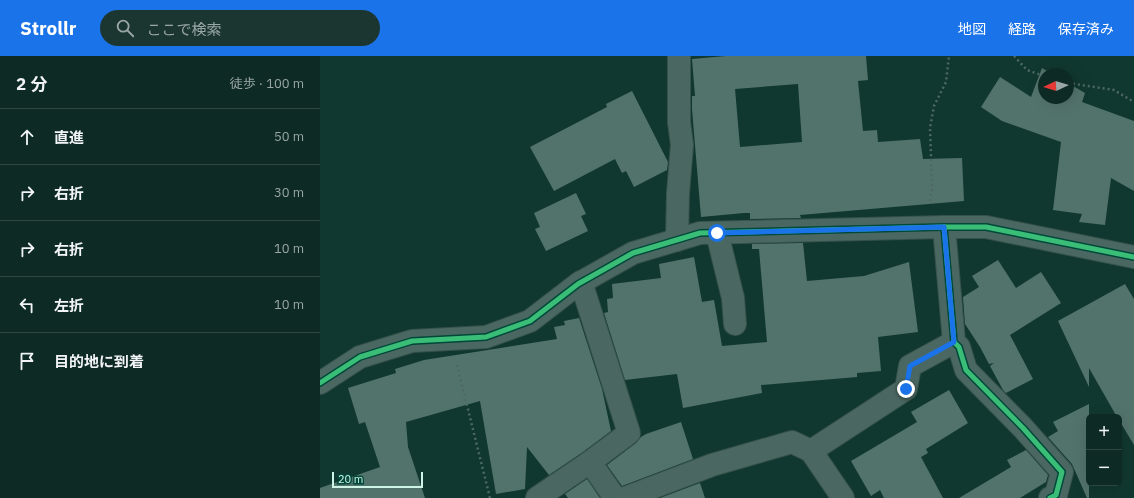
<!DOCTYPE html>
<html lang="ja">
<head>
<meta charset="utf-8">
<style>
	:root { --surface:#0d2a24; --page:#1b3631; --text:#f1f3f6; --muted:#9aa7a6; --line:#2d4641; --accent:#1a73e8 }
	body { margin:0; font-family:"IBM Plex Sans","Noto Sans JP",sans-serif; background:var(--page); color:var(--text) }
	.controls { position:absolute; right:12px; bottom:12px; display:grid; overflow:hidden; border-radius:6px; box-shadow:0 4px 16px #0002 }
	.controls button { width:36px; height:36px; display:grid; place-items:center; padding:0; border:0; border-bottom:1px solid var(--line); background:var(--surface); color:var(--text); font:20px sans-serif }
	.compass { position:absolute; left:718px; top:12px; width:36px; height:36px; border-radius:50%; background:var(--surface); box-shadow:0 4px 16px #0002; rotate:266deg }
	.scale { position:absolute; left:12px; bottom:10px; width:91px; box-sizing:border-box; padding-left:4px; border:2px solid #cef4e8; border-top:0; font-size:11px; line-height:14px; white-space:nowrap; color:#cef4e8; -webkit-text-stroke:3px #01483a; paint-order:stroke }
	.stop { position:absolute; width:12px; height:12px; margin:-9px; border:3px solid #1a73e8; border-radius:50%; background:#fff }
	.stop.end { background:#1a73e8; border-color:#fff; box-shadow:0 1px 4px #0008 }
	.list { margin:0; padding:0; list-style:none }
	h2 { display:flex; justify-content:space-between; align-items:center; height:52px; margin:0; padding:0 16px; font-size:17px }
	h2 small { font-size:13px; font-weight:400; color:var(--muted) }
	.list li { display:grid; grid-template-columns:26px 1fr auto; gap:12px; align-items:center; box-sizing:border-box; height:56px; padding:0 16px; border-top:1px solid var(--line) }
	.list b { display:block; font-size:15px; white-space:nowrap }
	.list em { font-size:13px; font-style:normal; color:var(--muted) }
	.icon { flex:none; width:22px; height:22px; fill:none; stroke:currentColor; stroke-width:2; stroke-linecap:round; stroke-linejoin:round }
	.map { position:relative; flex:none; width:814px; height:442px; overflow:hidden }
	header { display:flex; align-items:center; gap:24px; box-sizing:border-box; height:56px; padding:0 20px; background:var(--accent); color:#fff }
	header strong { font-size:19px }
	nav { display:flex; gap:22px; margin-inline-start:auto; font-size:14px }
	.search { width:280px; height:36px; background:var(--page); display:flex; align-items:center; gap:10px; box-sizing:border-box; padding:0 14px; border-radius:22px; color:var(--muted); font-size:15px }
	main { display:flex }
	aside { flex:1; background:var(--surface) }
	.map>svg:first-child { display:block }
	.building { fill:#52736b; fill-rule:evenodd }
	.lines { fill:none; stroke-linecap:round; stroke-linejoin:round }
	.minor-casing { stroke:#35524b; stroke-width:24 }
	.path { stroke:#4e6963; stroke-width:2.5; stroke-dasharray:2 3; stroke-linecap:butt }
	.minor { stroke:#4a6861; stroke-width:22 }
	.cycleway-casing { stroke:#01483a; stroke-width:8 }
	.cycleway { stroke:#3abd76; stroke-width:5 }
	.route { stroke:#1a73e8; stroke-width:5 }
</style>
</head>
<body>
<header>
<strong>Strollr</strong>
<div class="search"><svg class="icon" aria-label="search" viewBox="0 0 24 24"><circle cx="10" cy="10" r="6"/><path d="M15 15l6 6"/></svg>ここで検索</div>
<nav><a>地図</a><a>経路</a><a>保存済み</a></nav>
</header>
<main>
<aside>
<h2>2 分<small>徒歩 · 100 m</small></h2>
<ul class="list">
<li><svg class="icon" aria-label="ahead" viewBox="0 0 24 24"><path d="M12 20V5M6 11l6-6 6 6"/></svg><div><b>直進</b></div><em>50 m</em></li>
<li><svg class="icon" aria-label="right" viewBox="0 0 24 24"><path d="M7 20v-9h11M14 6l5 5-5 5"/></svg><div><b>右折</b></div><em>30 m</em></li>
<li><svg class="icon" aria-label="right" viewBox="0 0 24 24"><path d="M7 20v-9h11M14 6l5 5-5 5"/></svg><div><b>右折</b></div><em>10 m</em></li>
<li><svg class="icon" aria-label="left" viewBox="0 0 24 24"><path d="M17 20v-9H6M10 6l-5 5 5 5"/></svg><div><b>左折</b></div><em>10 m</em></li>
<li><svg class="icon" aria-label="arrive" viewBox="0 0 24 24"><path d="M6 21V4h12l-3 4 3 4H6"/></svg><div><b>目的地に到着</b></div></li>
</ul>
</aside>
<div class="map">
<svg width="814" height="442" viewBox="0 0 814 442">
	<rect width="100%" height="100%" fill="#113830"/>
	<!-- building -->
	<g class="building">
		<path d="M406,0H546L548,24L538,25L543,75L557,74L558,86L600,83L603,103L642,102L644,145L480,159L481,162L430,163V157H424L381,161L372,53V40H375L372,3ZM478,28L482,86L420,91L415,33Z"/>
		<path d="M722,12L732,18H724V42H748V27L765,37L762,46L814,65V135L791,122L785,169L759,166L762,158L733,154L741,86L682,65L661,51L680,21L711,41Z"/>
		<path d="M312,35L348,106L347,114L314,131L306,115L302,117L295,103L234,135L210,91L287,51L286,48Z"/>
		<path d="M256,137L266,158L261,160L268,175L226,195L215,173L220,171L214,157Z"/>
		<path d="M483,187L487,225L544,220L589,206L598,276L558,281L561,315L537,317V321L441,329L442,337L363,352L357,318L305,324L284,257L288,256L287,243L293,242L292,228L341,222L339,208L374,201L382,246L394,244L402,290L447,286L439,193H432V188Z"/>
		<path d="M678,204L696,232L721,216L741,247L690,279L713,323L686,337L683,334L670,310L674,307L669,308L660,291L645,268L643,241L659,231L652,220Z"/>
		<path d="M805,228L814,243V389L799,364V361H797L769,312V331L738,265Z"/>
		<path d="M259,262L282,333L291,375L263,396L229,419L207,391L205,433L176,438L160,345L86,366L88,391L105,442H0V432L60,411L45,366L39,368L28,332L76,317L75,313L104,304L237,283L234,271L245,269L244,265Z"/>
		<path d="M629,334L648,367L606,393L608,397L601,401L623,442H564L560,434L551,440L531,405L597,366L591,356Z"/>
		<path d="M769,348V442H767L752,408L728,381L738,375L733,366Z"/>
		<path d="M361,366L373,403L302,430L287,409L316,387L321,381L326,378Z"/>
		<path d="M706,394L728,419L726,426L700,442H639L691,411L687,404Z"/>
		<path d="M267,423L280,442H248L245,438Z"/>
		<path d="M380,427L385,442H340Z"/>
	</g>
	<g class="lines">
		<!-- minor casing -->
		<g class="minor-casing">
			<g id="minor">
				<path d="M624,171L634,286L639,291L646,314L703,372L742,416L736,439L730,442"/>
				<path d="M397,177L413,242L415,268"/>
				<path d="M357,184L358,137L362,89L359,66V0"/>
				<path d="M261,226L309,377L270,406"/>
				<path d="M0,327L40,301L92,285L166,281L210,265L258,228L313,197L380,177L624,171H666L814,201"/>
				<path d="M491,395L586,333L590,310L634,286"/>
				<path d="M217,442L270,406L295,442"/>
				<path d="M305,442L392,409L472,386L491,395L523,442"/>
			</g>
		</g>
		<!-- path -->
		<g class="path">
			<path d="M694,0L707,14L724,20"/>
			<path d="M748,27L794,34L814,46"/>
			<path d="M610,145L612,130L610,72L614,50L626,26L629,0"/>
			<path d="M137,309L170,442"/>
		</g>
		<!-- minor -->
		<use href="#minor" class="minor"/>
		<!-- cycleway casing -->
		<g class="cycleway-casing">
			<g id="cycleway">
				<path d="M624,171L634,286L639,291L646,314L703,372L742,416L736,439L730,442"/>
				<path d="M0,327L40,301L92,285L166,281L210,265L258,228L313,197L380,177L624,171H666L814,201"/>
			</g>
		</g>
		<!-- cycleway -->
		<use href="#cycleway" class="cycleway"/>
	</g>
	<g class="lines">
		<!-- route -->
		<path class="route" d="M397,177L624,171L634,286L590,310L586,333"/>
	</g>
</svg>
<div class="controls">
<button>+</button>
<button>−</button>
</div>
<svg class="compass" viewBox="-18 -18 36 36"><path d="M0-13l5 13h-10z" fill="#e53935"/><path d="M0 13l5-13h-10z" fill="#9aa7a6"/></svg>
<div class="scale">20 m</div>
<div class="stop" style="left:397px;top:177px"></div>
<div class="stop end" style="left:586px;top:333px"></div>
</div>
</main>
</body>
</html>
